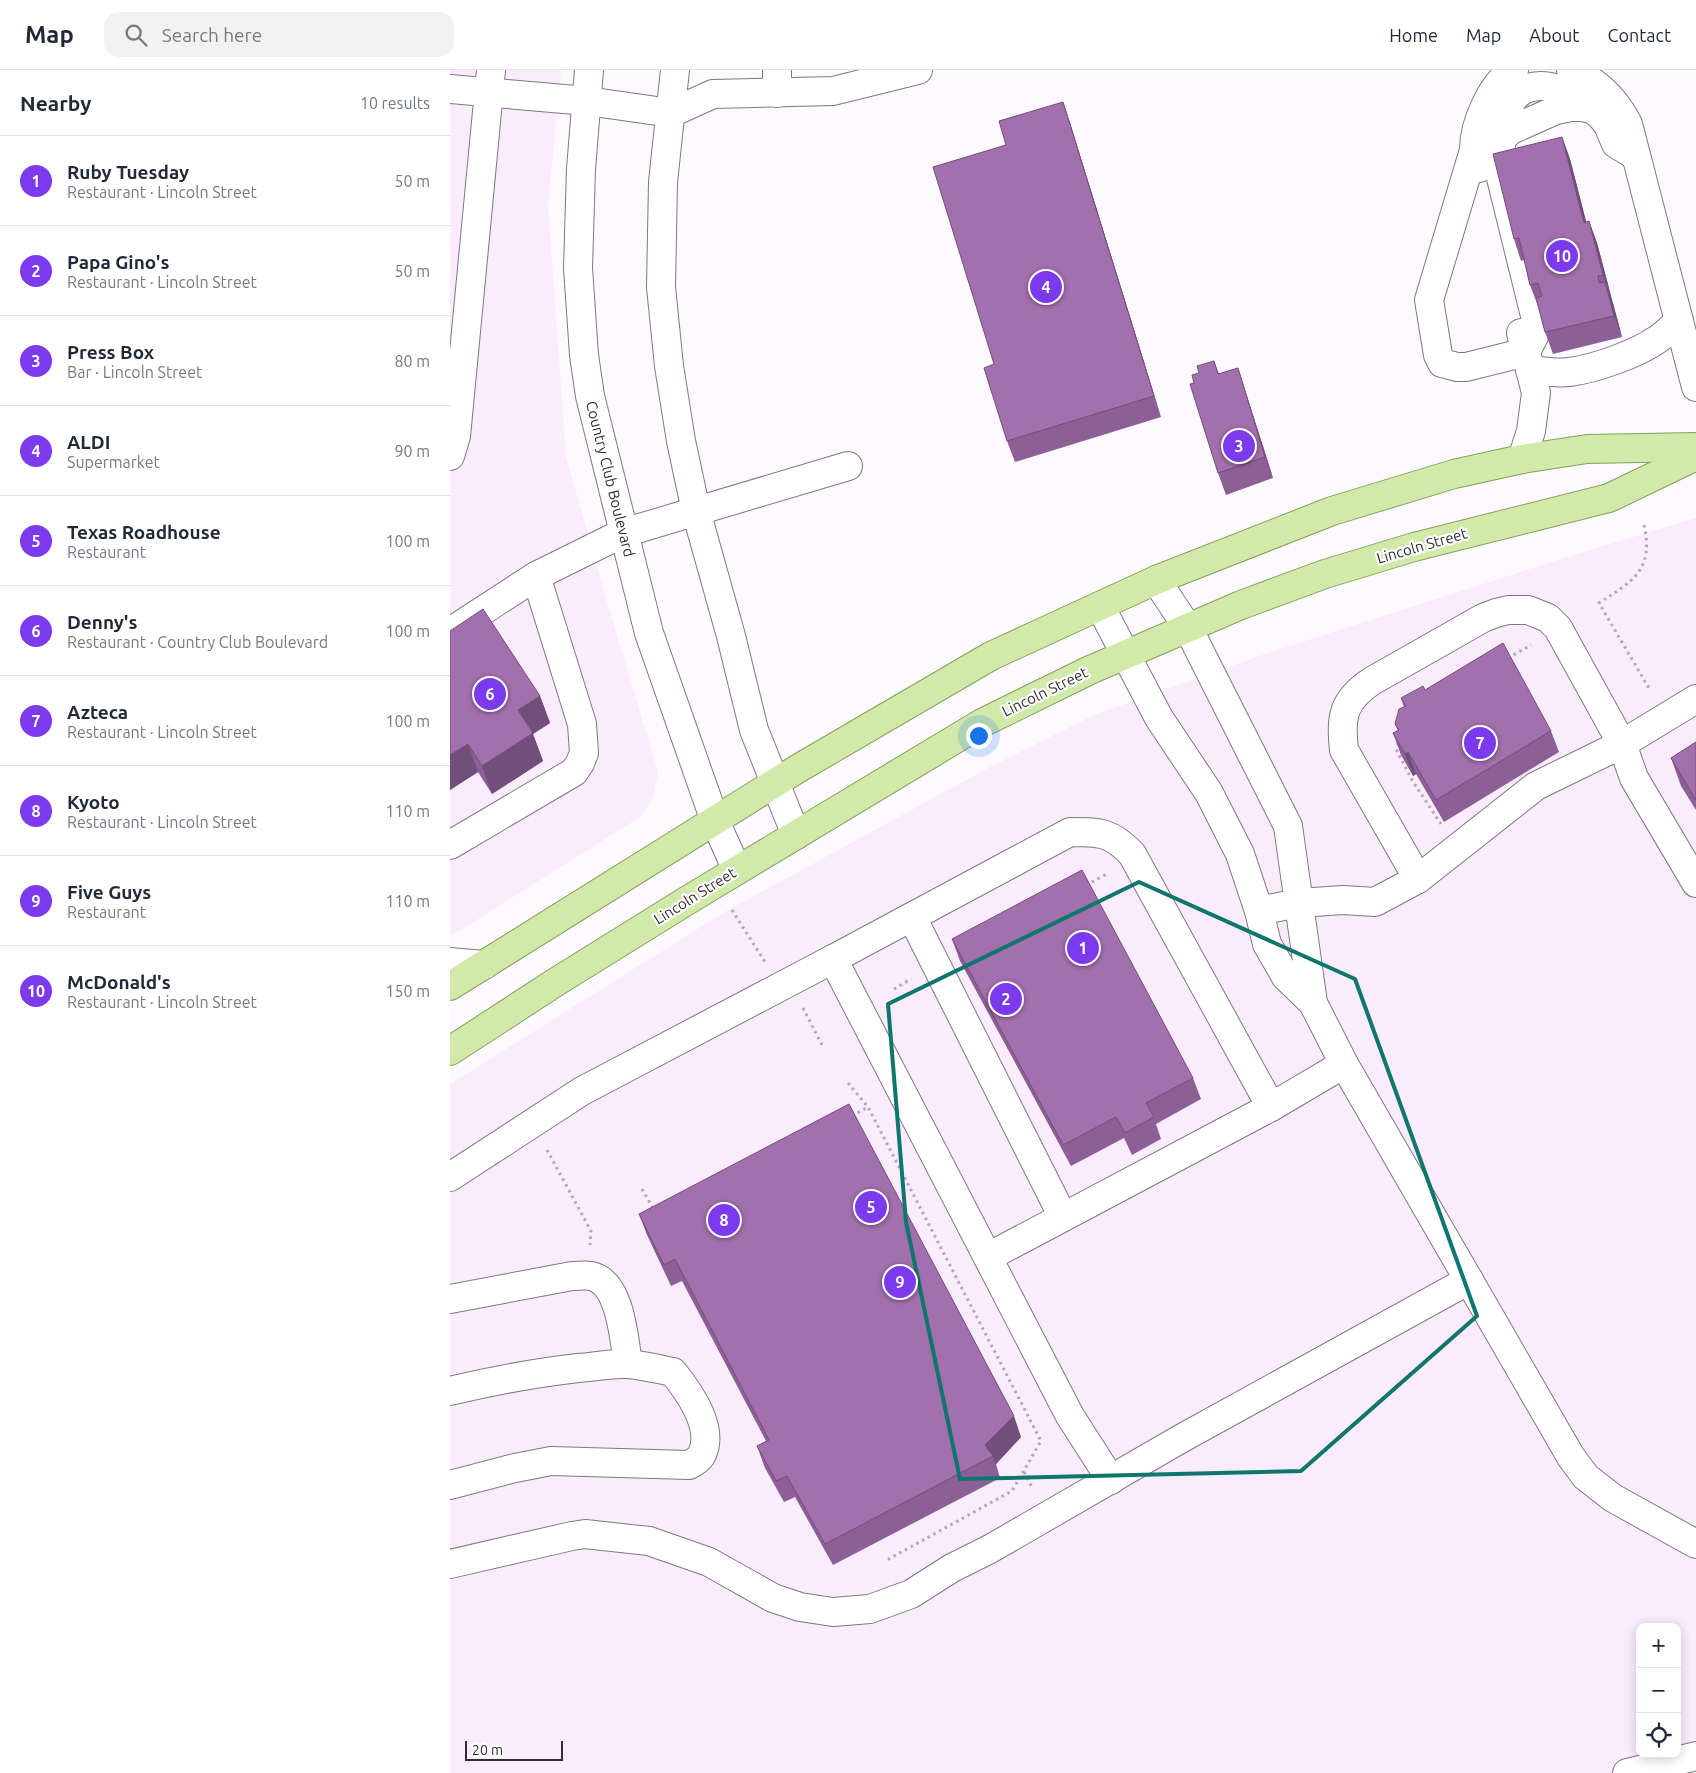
<!DOCTYPE html>
<html lang="en">
<head>
<meta charset="utf-8">
<style>
	:root { --surface:#fff; --page:#f2f2f3; --text:#1f2937; --muted:#747a83; --line:#e0e1e3; --accent:#7c3aed }
	body { margin:0; font-family:Ubuntu,sans-serif; background:var(--page); color:var(--text) }
	.controls { position:absolute; right:15px; bottom:15px; display:grid; overflow:hidden; border-radius:10px; box-shadow:0 2px 12px #0003 }
	.controls button { width:45px; height:45px; display:grid; place-items:center; padding:0; border:0; border-bottom:1px solid var(--line); background:var(--surface); color:var(--text); font:25px sans-serif }
	.scale { position:absolute; left:15px; bottom:12px; width:98px; box-sizing:border-box; padding-left:5px; border:2px solid #312d32; border-top:0; font-size:14px; line-height:18px; white-space:nowrap; color:#312d32; -webkit-text-stroke:4px #fff; paint-order:stroke }
	.you { position:absolute; left:528px; top:665px; width:18px; height:18px; margin:-12px; border:4px solid #fff; border-radius:50%; background:#1a73e8; box-shadow:0 0 0 8px #1a73e833 }
	.badge { display:grid; place-items:center; width:32px; height:32px; border-radius:50%; background:var(--accent); color:#fff; font-size:16px; font-weight:700 }
	.pin { position:absolute; translate:-50% -50%; border:2px solid #fff; box-shadow:0 1px 5px #0006 }
	.list { margin:0; padding:0; list-style:none }
	h2 { display:flex; justify-content:space-between; align-items:center; height:65px; margin:0; padding:0 20px; font-size:21px }
	h2 small { font-size:16px; font-weight:400; color:var(--muted) }
	.list li { display:grid; grid-template-columns:32px 1fr auto; gap:15px; align-items:center; box-sizing:border-box; height:90px; padding:0 20px; border-top:1px solid var(--line) }
	.list b { display:block; font-size:19px; white-space:nowrap }
	.list p { margin:0; font-size:16px; white-space:nowrap; color:var(--muted) }
	.list em { font-size:16px; font-style:normal; color:var(--muted) }
	.icon { flex:none; width:28px; height:28px; fill:none; stroke:currentColor; stroke-width:2; stroke-linecap:round; stroke-linejoin:round }
	.map { position:relative; flex:none; width:1246px; height:1703px; overflow:hidden }
	header { display:flex; align-items:center; gap:30px; box-sizing:border-box; height:70px; padding:0 25px; background:var(--surface); border-bottom:1px solid var(--line) }
	header strong { font-size:24px }
	nav { display:flex; gap:28px; margin-inline-start:auto; font-size:18px }
	.search { width:350px; height:45px; background:var(--page); display:flex; align-items:center; gap:12px; box-sizing:border-box; padding:0 18px; border-radius:15px; color:var(--muted); font-size:19px }
	main { display:flex }
	aside { flex:1; background:var(--surface) }
	.map>svg:first-child { display:block }
	.built { fill:#faecfd; fill-rule:evenodd }
	.lines { fill:none; stroke-linecap:round; stroke-linejoin:round }
	.minor-casing { stroke:#817683; stroke-width:30 }
	.major-casing { stroke:#869f5a; stroke-width:30 }
	.path { stroke:#ada9ae; stroke-width:3; stroke-dasharray:2.5 4; stroke-linecap:butt }
	.minor { stroke:#fff; stroke-width:28 }
	.major { stroke:#d2eaa9; stroke-width:28 }
	.wall { fill:#8c6096 }
	.shaded-wall { fill:#724e7a }
	.building { fill:#a370ae; stroke:#724e7a }
	.marked { fill:none; stroke:#0f766e; stroke-width:4; stroke-linejoin:round }
	.labels { text-anchor:middle; stroke-width:4.5; stroke-linejoin:round; paint-order:stroke }
	.street-label { font-size:15px; fill:#312d32; stroke:#fff }
</style>
</head>
<body>
<header>
<strong>Map</strong>
<div class="search"><svg class="icon" aria-label="search" viewBox="0 0 24 24"><circle cx="10" cy="10" r="6"/><path d="M15 15l6 6"/></svg>Search here</div>
<nav><a>Home</a><a>Map</a><a>About</a><a>Contact</a></nav>
</header>
<main>
<aside>
<h2>Nearby<small>10 results</small></h2>
<ul class="list">
<li><span class="badge">1</span><div><b>Ruby Tuesday</b><p>Restaurant · Lincoln Street</p></div><em>50 m</em></li>
<li><span class="badge">2</span><div><b>Papa Gino's</b><p>Restaurant · Lincoln Street</p></div><em>50 m</em></li>
<li><span class="badge">3</span><div><b>Press Box</b><p>Bar · Lincoln Street</p></div><em>80 m</em></li>
<li><span class="badge">4</span><div><b>ALDI</b><p>Supermarket</p></div><em>90 m</em></li>
<li><span class="badge">5</span><div><b>Texas Roadhouse</b><p>Restaurant</p></div><em>100 m</em></li>
<li><span class="badge">6</span><div><b>Denny's</b><p>Restaurant · Country Club Boulevard</p></div><em>100 m</em></li>
<li><span class="badge">7</span><div><b>Azteca</b><p>Restaurant · Lincoln Street</p></div><em>100 m</em></li>
<li><span class="badge">8</span><div><b>Kyoto</b><p>Restaurant · Lincoln Street</p></div><em>110 m</em></li>
<li><span class="badge">9</span><div><b>Five Guys</b><p>Restaurant</p></div><em>110 m</em></li>
<li><span class="badge">10</span><div><b>McDonald's</b><p>Restaurant · Lincoln Street</p></div><em>150 m</em></li>
</ul>
</aside>
<div class="map">
<svg width="1246" height="1703" viewBox="0 0 1246 1703">
	<rect width="100%" height="100%" fill="#fdf9fe"/>
	<!-- built -->
	<g class="built">
		<path d="M0,0H111L98,136L116,386L157,532L208,702L203,728L190,747L0,867Z"/>
		<path d="M1246,448V1703H0V1014L273,843L540,697L644,645L818,583L1117,487ZM1190,1557H1227V1684H1190Z"/>
	</g>
	<g class="lines">
		<!-- minor casing -->
		<g class="minor-casing">
			<g id="minor">
				<path d="M139,0L131,99L128,198L134,285L140,326L199,563L265,751L287,800"/>
				<path d="M225,0L213,112L211,217L219,296L231,371L246,441L281,566L304,660L346,765"/>
				<path d="M1121,0C1147,11 1165,29 1178,54L1246,317"/>
				<path d="M0,19L137,31L221,43L263,24L383,21L468,0"/>
				<path d="M327,23V0"/>
				<path d="M1052,68C1053,60 1053,50 1056,42C1072,0 1115,16 1142,39"/>
				<path d="M1024,80L979,230L988,285L992,293L1007,297H1016L1076,282L1088,258L1048,96L1052,68L1061,60L1106,40L1121,37H1131L1142,39L1151,46L1158,55L1166,74L1186,86"/>
				<path d="M1029,98C1027,92 1024,85 1024,79C1024,54 1042,12 1064,0"/>
				<path d="M1071,263L1086,323L1081,361L1072,389"/>
				<path d="M1080,300C1093,301 1106,304 1119,302C1144,299 1187,284 1208,269C1216,264 1222,257 1229,251"/>
				<path d="M0,386L6,366L41,0"/>
				<path d="M706,510L738,558L838,756L863,933L894,994L1121,1387L1136,1407L1163,1428L1246,1474"/>
				<path d="M650,536L709,648L759,723L790,784L809,841L817,874L836,907L863,933"/>
				<path d="M0,562L86,506L173,463L398,396"/>
				<path d="M0,775L124,702L130,693L134,683L132,654L86,506"/>
				<path d="M968,809L894,680C890,647 893,630 922,611L1033,548L1046,543L1058,540H1078L1098,548L1108,558L1172,674L1184,708L1246,813"/>
				<path d="M809,841L849,833L893,830L925,832L968,809L1086,716L1172,674L1246,629"/>
				<path d="M462,847L613,1147"/>
				<path d="M0,892L34,895"/>
				<path d="M0,1107L132,1021L383,889"/>
				<path d="M538,1187L821,1037"/>
				<path d="M0,1229L122,1206C128,1206 135,1205 141,1206C171,1212 174,1270 178,1294"/>
				<path d="M0,1321C42,1311 84,1303 128,1298C144,1297 161,1293 177,1294C192,1295 208,1299 223,1302C239,1322 266,1359 251,1386C249,1389 243,1393 239,1395L101,1391L65,1398L0,1415"/>
				<path d="M661,1410L620,1346L383,889L620,762C650,762 661,762 682,784L821,1037L894,994"/>
				<path d="M0,1494L122,1466L135,1464L199,1471L259,1492L323,1528L350,1537L383,1542L420,1539L461,1524L502,1498L540,1479L734,1367L1019,1210"/>
				<path d="M1177,1703L1246,1686"/>
			</g>
		</g>
		<!-- major casing -->
		<g class="major-casing">
			<g id="major">
				<path d="M0,916L349,698L541,586L706,510L882,441L1004,404L1072,389L1137,379L1246,377"/>
				<path d="M0,981L106,912L238,830L532,653L640,600L791,535L875,504L964,477L1159,428L1246,386"/>
			</g>
		</g>
		<!-- path -->
		<g class="path">
			<path d="M1194,455C1204,500 1183,511 1149,533L1200,620"/>
			<path d="M1058,588L1081,575"/>
			<path d="M948,673L947,681L962,710L991,754"/>
			<path d="M636,815L659,803"/>
			<path d="M282,840L315,892"/>
			<path d="M444,919L461,909"/>
			<path d="M353,938L372,975"/>
			<path d="M398,1013L418,1037L591,1371L562,1421L437,1490"/>
			<path d="M402,1046L418,1037"/>
			<path d="M97,1080L141,1161L140,1175"/>
			<path d="M192,1119L204,1140"/>
			<path d="M574,1402L583,1419"/>
		</g>
		<!-- minor -->
		<use href="#minor" class="minor"/>
		<!-- major -->
		<use href="#major" class="major"/>
	</g>
	<!-- wall -->
	<g class="wall">
		<path d="M613,32L620,53L711,347L565,392L557,371L544,294L556,75Z"/>
		<path d="M1112,67L1120,89L1136,152L1139,151L1147,173L1172,267L1103,284L1095,262L1088,236L1080,215L1074,190L1071,191L1064,169Z"/>
		<path d="M764,291L769,304L788,298L823,408L776,425L768,403L744,313L749,303Z"/>
		<path d="M0,561L90,626L100,653L83,664L93,691L42,724L28,702L0,720Z"/>
		<path d="M975,620L1101,661L1109,682L994,752L966,704L963,706L951,685L943,663L948,661L945,654L954,637L951,628Z"/>
		<path d="M1246,672V740L1231,716L1221,688Z"/>
		<path d="M502,869L743,1008L751,1029L706,1054L711,1069L682,1085L674,1068L621,1096L510,891Z"/>
		<path d="M189,1144L571,1367L546,1394L550,1408L383,1495L345,1427L334,1432L315,1398L307,1376L316,1371L232,1211L221,1216L197,1165Z"/>
	</g>
	<!-- shaded-wall -->
	<g class="shaded-wall">
		<path d="M613,32L620,53L711,347L704,326Z"/>
		<path d="M1112,67L1120,89L1142,174L1134,153Z"/>
		<path d="M1139,151L1147,173L1161,226L1153,205Z"/>
		<path d="M1155,212L1163,233L1172,267L1164,246Z"/>
		<path d="M788,298L823,408L815,387Z"/>
		<path d="M90,626L100,653L83,664L93,691L42,724L32,696L68,640Z"/>
		<path d="M18,674L28,702L0,720V685Z"/>
		<path d="M958,682L966,704L963,706L955,684Z"/>
		<path d="M564,1346L571,1367L546,1394L543,1386L535,1375Z"/>
	</g>
	<!-- building -->
	<g class="building">
		<path d="M613,32L704,326L557,371L534,298L544,294L483,97L556,75L549,51Z"/>
		<path d="M1112,67L1134,153L1139,151L1153,205L1148,206L1149,213L1155,212L1164,246L1095,262L1086,228L1092,226L1088,213L1080,215L1069,168L1064,169L1043,84Z"/>
		<path d="M764,291L768,304L788,298L815,387L768,403L740,314L744,313L742,305L749,303L747,296Z"/>
		<path d="M33,539L90,626L68,640L83,663L32,696L18,674L0,685V561Z"/>
		<path d="M1053,573L1101,661L986,730L958,682L955,684L943,663L949,660L945,654L949,639L956,636L951,628L973,616L975,620Z"/>
		<path d="M1246,672V730L1221,688Z"/>
		<path d="M632,800L743,1008L696,1033L704,1047L675,1063L666,1047L613,1075L502,869Z"/>
		<path d="M399,1034L564,1346L535,1375L543,1386L375,1474L337,1406L326,1411L307,1376L319,1370L225,1189L214,1195L189,1144Z"/>
	</g>
	<!-- marked area -->
	<path class="marked" d="M689,812L905,909L1027,1246L851,1401L510,1409L456,1152L438,934Z"/>
	<g class="labels">
		<!-- street labels -->
		<g class="street-label">
			<text transform="translate(160 409) rotate(76)" y="5">Country Club Boulevard</text>
			<text transform="translate(972 476) rotate(-16)" y="5">Lincoln Street</text>
			<text transform="translate(595 622) rotate(-26)" y="5">Lincoln Street</text>
			<text transform="translate(245 826) rotate(-32)" y="5">Lincoln Street</text>
		</g>
	</g>
</svg>
<div class="controls">
<button>+</button>
<button>−</button>
<button><svg class="icon" aria-label="locate" viewBox="0 0 24 24"><circle cx="12" cy="12" r="6"/><path d="M12 2v4M12 18v4M2 12h4M18 12h4"/></svg></button>
</div>
<div class="scale">20 m</div>
<div class="you"></div>
<div class="pin badge" style="left:633px;top:878px">1</div>
<div class="pin badge" style="left:556px;top:929px">2</div>
<div class="pin badge" style="left:789px;top:376px">3</div>
<div class="pin badge" style="left:596px;top:217px">4</div>
<div class="pin badge" style="left:421px;top:1137px">5</div>
<div class="pin badge" style="left:40px;top:624px">6</div>
<div class="pin badge" style="left:1030px;top:673px">7</div>
<div class="pin badge" style="left:274px;top:1150px">8</div>
<div class="pin badge" style="left:450px;top:1212px">9</div>
<div class="pin badge" style="left:1112px;top:186px">10</div>
</div>
</main>
</body>
</html>
